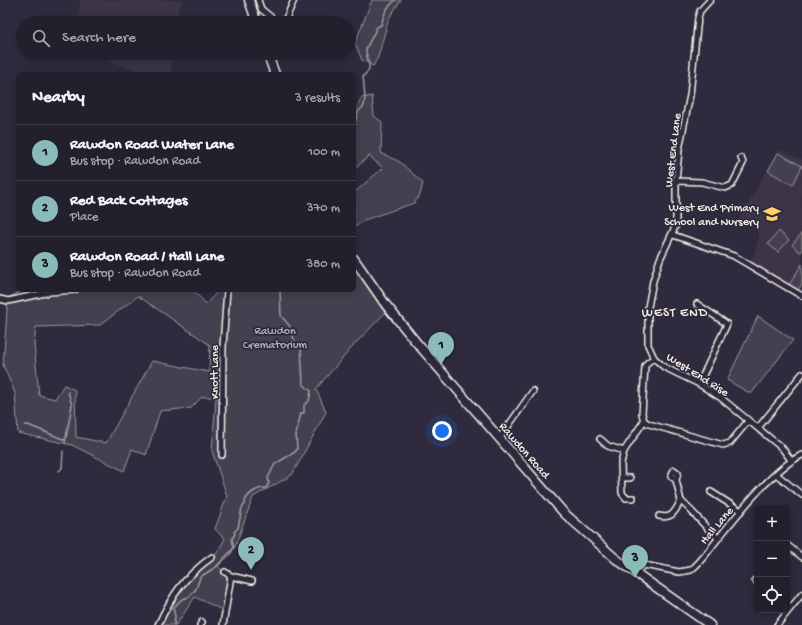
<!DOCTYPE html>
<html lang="en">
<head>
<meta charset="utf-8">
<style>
	:root { --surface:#23202e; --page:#2b2836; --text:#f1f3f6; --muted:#a3a3aa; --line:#403e4a; --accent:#8bbbb9 }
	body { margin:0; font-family:"Gochi Hand",sans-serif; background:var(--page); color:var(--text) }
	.controls { position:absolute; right:12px; bottom:12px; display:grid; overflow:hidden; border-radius:6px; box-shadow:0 2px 10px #0003 }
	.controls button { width:36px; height:36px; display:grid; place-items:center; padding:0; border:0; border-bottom:1px solid var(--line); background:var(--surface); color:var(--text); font:20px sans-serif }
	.you { position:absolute; left:442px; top:431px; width:14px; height:14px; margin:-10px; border:3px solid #fff; border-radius:50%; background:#1a73e8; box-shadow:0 0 0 6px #1a73e833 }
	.badge { display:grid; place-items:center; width:26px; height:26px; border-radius:50%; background:var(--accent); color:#111; font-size:13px; font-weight:700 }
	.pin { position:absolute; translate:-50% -33px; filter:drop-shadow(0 1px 2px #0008) }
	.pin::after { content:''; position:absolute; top:21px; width:14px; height:12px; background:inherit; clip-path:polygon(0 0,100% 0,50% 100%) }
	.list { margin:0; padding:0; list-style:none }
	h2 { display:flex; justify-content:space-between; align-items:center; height:52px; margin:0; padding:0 16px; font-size:17px }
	h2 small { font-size:13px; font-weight:400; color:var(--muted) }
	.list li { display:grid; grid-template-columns:26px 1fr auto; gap:12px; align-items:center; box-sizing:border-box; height:56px; padding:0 16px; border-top:1px solid var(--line) }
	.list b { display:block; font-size:15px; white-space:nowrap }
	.list p { margin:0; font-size:13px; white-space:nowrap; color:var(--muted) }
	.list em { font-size:13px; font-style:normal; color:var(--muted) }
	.icon { flex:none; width:22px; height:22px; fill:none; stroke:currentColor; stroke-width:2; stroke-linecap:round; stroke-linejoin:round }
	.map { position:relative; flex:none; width:802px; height:625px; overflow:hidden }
	.search { position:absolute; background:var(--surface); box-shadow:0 2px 10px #0003; left:16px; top:16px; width:340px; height:44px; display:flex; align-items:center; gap:10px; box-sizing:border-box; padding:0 14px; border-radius:22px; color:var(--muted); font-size:15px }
	.panel { position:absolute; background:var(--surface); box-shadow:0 2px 10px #0003; left:16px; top:72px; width:340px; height:220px; border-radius:6px }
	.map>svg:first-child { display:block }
	.built { fill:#3b3647 }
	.green { fill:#454050; stroke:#9c989c; fill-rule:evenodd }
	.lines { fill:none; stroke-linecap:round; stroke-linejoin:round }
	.stream { stroke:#a19ea0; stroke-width:1.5 }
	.street-casing { stroke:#f4f1e8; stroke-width:8 }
	.primary-casing { stroke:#f4f1e8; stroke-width:11 }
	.street { stroke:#2f2a3d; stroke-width:5 }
	.primary { stroke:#2f2a3d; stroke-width:8 }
	.labels { text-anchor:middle; stroke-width:3.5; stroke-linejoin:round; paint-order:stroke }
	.street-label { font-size:12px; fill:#f4f1e8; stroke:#2f2a3d }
	.poi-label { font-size:12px; fill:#f4f1e8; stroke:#2f2a3d; text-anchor:end }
	.park-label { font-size:12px; fill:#b7b3b3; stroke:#2f2a3d }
	.neighbourhood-label { font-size:13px; letter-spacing:1px; fill:#f4f1e8; stroke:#2f2a3d }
</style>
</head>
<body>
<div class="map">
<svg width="802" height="625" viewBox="0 0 802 625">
	<rect width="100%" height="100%" fill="#2f2a3d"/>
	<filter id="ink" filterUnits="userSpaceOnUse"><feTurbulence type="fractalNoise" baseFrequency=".025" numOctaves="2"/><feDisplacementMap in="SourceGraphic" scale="8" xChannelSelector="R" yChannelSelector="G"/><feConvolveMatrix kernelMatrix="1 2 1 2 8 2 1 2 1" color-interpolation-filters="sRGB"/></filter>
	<g filter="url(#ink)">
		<!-- built -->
		<g class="built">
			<path d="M80,0H186L179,7L177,23H78Z"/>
			<path d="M82,53H173L171,74H149Z"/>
			<path d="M779,150L802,159V272L794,287L751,262L759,238L757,228L739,220Z"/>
		</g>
		<!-- green -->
		<g class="green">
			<path d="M372,0H401L389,18L378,57L373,66L362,60L355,43Z"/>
			<path d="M372,96L374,116L382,122L381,153L400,162L423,183L420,195L414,203L364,220L354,228V189L356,191L383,168L369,156L354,169V115L361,98Z"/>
			<path d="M778,153L802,166L793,185L768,171Z"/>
			<path d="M779,231L789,240L778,252L768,244Z"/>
			<path d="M802,233V251L800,252L792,245Z"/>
			<path d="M802,264V284L798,290L789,285Z"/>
			<path d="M354,267L385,313L354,345L316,389L326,412L292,475L253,497L236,544L231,554L218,566L228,577L224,611L195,597L176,625H162L173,601L188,582L215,556L225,539L215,529L227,496L212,451L216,397H202L191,408L160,411L146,455L132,449L124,471L72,445L18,433L15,393L3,365L8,298L23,290H193L206,304L219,290H354ZM138,296L210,345L209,372L152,361L106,443L76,437L75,390L64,385L55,399L39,395L34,344L36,327L100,325Z"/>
			<path d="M758,316L793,340L751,394L727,380Z"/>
		</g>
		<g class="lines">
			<!-- stream -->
			<g class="stream">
				<path d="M354,126L358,112L364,106L365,97L363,76C375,66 366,62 366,50C366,47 375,32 377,27L381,25L386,10L395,0"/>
				<path d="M25,425H28L65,440"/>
				<path d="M65,443L72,405L68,392"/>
				<path d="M59,471L62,468L63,451"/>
				<path d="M174,625L175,616L173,608L182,599L189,597L196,589L200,577L216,567L234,548L232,539L235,534L234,532L238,528L242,508L245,504V501C248,494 258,487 266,488L269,483L268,478L275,464L295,452L297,449L296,434L301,413H304V405L309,401L311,391L303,384L301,348L295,342L289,325L281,316L280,290"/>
			</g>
			<!-- street casing -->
			<g class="street-casing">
				<g id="street">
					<path d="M258,0L261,9L278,23"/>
					<path d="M710,0L700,11L698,18L690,95L679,150L676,181V225L660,259L653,281L648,307V345L654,358L664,367L699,384L721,398L782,448L791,460"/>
					<path d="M284,23L294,0"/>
					<path d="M676,181L702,182L725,188L732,185L743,163L741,158"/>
					<path d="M673,235L734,256L802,296"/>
					<path d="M0,299L8,301L50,292L75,290"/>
					<path d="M697,304L727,324L699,384"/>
					<path d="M654,358L648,362L645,366L642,414L644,421L649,424L723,445L730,443L748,421"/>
					<path d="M758,428L802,374"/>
					<path d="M499,439L533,391"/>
					<path d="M600,439L608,446L624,451"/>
					<path d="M222,455L223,346L227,290"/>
					<path d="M776,474L802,495"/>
					<path d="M622,478H630"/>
					<path d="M676,480L678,473L674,470L671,476L676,480L681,501"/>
					<path d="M711,492L741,511"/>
					<path d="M633,498H626L622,493L621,463L624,451L644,421"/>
					<path d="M681,501C695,513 704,527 718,538"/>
					<path d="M659,516C673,519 674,512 681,501"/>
					<path d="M787,545L802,557"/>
					<path d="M225,572L231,576L252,581"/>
					<path d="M635,572L644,565L679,572L691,570C701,562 709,550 717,540C737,515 774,468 802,455"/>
					<path d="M755,580L757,582"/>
					<path d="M158,625C172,595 184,577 212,557"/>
					<path d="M200,625L202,622"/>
					<path d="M223,625L231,576"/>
					<path d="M777,625L802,594"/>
				</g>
			</g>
			<!-- primary casing -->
			<g class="primary-casing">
				<g id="primary">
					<path d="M249,0L257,23"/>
					<path d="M267,53L275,74"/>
					<path d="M354,259L386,305L416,342L564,513L616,559L710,625"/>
				</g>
			</g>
			<!-- street -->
			<use href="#street" class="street"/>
			<!-- primary -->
			<use href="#primary" class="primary"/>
		</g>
	</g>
	<!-- icons -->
	<defs>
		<g id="school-bare" transform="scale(1.38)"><path d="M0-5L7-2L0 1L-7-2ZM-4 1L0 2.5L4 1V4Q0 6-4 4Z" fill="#ffd166" stroke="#2f2a3d" stroke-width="2.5" paint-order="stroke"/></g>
	</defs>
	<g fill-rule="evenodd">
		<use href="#school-bare" x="772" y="214"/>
	</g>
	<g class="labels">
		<!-- street labels -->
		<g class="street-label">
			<text transform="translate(672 150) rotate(-83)" y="4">West End Lane</text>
			<text transform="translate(214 372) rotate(-90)" y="4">Knott Lane</text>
			<text transform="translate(698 374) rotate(32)" y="4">West End Rise</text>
			<text transform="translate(525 450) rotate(49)" y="4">Rawdon Road</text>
			<text transform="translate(716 525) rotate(-50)" y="4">Hall Lane</text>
		</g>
		<!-- poi labels -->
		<g class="poi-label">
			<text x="759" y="211">West End Primary<tspan x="759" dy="14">School and Nursery</tspan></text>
		</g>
		<!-- park labels -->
		<g class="park-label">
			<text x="275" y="334">Rawdon<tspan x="275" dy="14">Crematorium</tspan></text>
		</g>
		<!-- neighbourhood labels -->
		<g class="neighbourhood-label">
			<text x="675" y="316">WEST END</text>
		</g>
	</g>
</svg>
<div class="controls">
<button>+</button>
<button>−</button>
<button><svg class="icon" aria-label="locate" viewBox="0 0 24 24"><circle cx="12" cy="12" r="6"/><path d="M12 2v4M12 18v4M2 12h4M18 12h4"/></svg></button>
</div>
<div class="you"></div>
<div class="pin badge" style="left:441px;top:365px">1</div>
<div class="pin badge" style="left:251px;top:570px">2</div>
<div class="pin badge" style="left:635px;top:578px">3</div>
<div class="search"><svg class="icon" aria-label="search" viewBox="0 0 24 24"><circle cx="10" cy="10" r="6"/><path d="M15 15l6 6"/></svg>Search here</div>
<section class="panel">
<h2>Nearby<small>3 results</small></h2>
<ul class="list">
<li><span class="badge">1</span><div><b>Rawdon Road Water Lane</b><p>Bus stop · Rawdon Road</p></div><em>100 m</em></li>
<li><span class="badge">2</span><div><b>Red Back Cottages</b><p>Place</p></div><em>370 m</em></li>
<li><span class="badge">3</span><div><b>Rawdon Road / Hall Lane</b><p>Bus stop · Rawdon Road</p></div><em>380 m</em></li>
</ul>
</section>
</div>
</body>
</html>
